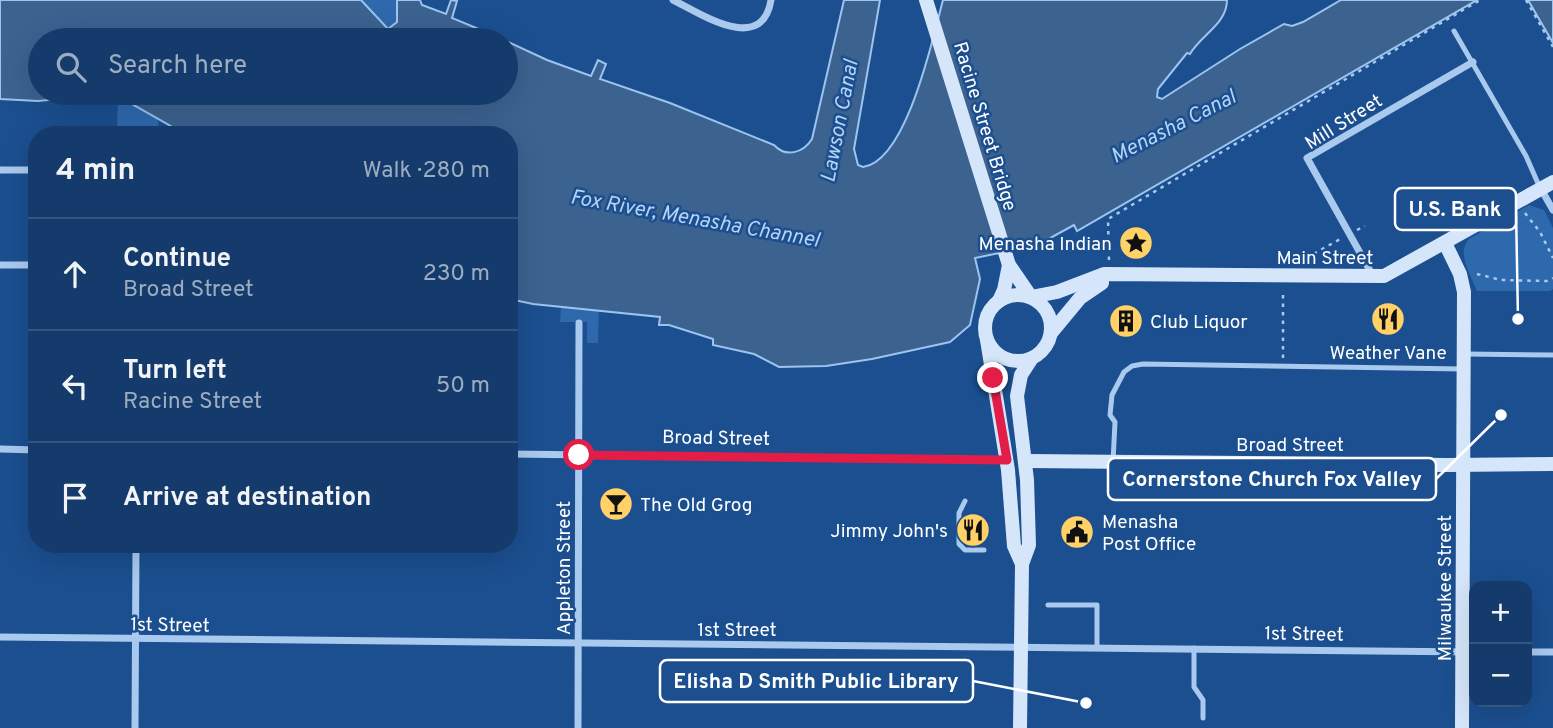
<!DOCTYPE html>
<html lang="en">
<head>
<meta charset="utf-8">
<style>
	:root { --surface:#143b6b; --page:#1d4271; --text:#f1f3f6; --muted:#9dadc1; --line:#33557e }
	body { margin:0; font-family:Overpass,sans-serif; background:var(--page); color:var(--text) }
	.controls { position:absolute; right:21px; bottom:21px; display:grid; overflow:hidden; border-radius:14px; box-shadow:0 7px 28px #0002 }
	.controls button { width:63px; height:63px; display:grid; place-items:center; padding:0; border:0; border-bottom:2px solid var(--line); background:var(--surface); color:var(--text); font:35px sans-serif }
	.stop { position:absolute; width:21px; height:21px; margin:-16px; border:5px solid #e11d48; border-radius:50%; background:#fff }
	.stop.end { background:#e11d48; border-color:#fff; box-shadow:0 2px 7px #0008 }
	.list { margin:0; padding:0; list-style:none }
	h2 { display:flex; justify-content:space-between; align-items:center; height:91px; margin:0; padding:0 28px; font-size:30px }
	h2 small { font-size:23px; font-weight:400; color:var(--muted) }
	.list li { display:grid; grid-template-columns:46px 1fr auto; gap:21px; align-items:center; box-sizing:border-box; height:112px; padding:0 28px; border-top:2px solid var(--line) }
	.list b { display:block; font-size:26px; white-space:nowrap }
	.list p { margin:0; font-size:23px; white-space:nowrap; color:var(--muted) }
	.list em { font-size:23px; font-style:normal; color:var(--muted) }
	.icon { flex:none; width:38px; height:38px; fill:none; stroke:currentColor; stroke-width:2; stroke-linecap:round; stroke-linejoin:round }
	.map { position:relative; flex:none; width:1553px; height:728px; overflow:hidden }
	.search { position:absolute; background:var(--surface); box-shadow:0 7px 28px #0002; left:28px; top:28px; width:490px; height:77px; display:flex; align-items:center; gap:18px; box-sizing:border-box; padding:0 24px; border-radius:38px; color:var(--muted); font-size:26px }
	.panel { position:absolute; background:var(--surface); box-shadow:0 7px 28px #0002; left:28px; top:126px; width:490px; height:427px; border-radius:28px }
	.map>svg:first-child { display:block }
	.green { fill:#2e69ad }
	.water { fill:#3c6290; stroke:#9cc4f0; stroke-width:2 }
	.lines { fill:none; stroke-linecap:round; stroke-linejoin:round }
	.path { stroke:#a9c9ee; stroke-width:2.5; stroke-dasharray:3.5 5; stroke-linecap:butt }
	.lane { stroke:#a9c9ee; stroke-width:5 }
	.street { stroke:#a9c9ee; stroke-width:7 }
	.secondary { stroke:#d6e6fa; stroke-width:14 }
	.route { stroke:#e11d48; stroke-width:9 }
	.labels { text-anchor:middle; stroke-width:5; stroke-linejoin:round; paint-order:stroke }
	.street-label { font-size:19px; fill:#fff; stroke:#1b4f8f }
	.poi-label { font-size:19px; fill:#fff; stroke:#1b4f8f; text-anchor:start }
	.water-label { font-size:21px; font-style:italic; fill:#b5d3f5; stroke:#1b4f8f }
	.leader { fill:none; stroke:#fff; stroke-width:2.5 }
	.callout-dot { fill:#fff; stroke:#1b4f8f; stroke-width:2.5 }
	.callout { fill:#1b4f8f; stroke:#fff; stroke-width:2.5 }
	.callout-label { font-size:21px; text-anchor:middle; font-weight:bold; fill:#fff }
</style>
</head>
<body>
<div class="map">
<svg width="1553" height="728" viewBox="0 0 1553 728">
	<rect width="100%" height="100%" fill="#1b4f8f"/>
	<!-- green -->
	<g class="green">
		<path d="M361,0H397V22L388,30Z"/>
		<path d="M118,100L130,103L158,119L159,130L117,129Z"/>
		<path d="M1529,205L1544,210L1553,228V289L1550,291H1477C1471,275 1456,254 1469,239Z"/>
		<path d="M561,306L599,309L598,343H587V322H560Z"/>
	</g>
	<!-- water -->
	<g class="water">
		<path d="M0,0H361L388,29L397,22V0H420L422,5L446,14L451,0L457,1L452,18L505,40H40V93H506V41L547,60L591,76L598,60L606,64L600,79L670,103L774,145C786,158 803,153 812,139L844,0H880L854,149L858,165L863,167C907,161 933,37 943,0H1227C1227,24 1201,35 1190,54L1187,53L1158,89L1157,97L1162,99L1240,49L1284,24L1292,26L1303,22L1341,0H1477L1077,231L1074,225L1043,242L1018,245L1014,250L975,258L980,279L970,325L950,342L872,359L826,366L779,367L754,354L713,345V339L669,325H659L660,317L533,304L509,299V135H177L174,128L130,103L106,96H90L38,101L0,99Z"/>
		<path d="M1528,0H1553V43Z"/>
	</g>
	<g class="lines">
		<!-- path -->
		<g class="path">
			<path d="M1526,0L1553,47"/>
			<path d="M1525,213L1540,232L1553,258"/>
			<path d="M1357,230L1365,226"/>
			<path d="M1109,260L1108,219L1480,0"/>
			<path d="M1299,262L1342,238"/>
			<path d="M1477,274L1501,280L1547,281L1553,278"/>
			<path d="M1283,358V292"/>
		</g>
		<!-- lane -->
		<g class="lane">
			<path d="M1454,31L1526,156L1540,188"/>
			<path d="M1465,354L1553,355"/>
			<path d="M1113,462L1115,422L1110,415L1112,395L1124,372L1132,366L1143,364L1462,369"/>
			<path d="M965,501L959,513V544L965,550H984"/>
			<path d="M1048,605H1097V647"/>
			<path d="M1194,648V687L1203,700V718"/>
		</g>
		<!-- street -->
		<g class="street">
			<path d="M673,0C701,14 762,55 771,0"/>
			<path d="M0,170H37"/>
			<path d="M1541,189L1553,210"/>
			<path d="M0,265H37"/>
			<path d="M1373,276L1307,158L1473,62"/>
			<path d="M0,449L37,450"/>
			<path d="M509,454L1006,460"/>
			<path d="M0,637L1474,652"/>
			<path d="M1527,652H1553"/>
			<path d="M135,728L136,544"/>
			<path d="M578,728L579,323"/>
		</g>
		<!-- secondary -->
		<g class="secondary">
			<path d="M926,0L1009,265L1031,297L1057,292L1104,274L1384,276L1553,182"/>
			<path d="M1445,243L1460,274L1464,292L1462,728"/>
			<circle cx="1018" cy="328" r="33"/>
			<path d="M999,301L1004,290L1009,265"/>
			<path d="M1051,333L1080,298L1102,283"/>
			<path d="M987,340L1008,470L1014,546L1022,564L1020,728"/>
			<path d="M1026,461L1448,465L1553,464"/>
			<path d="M1022,564L1029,545L1027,480L1017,396L1021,375L1032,358"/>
		</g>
	</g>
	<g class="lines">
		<!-- route -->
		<path class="route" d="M579,455L1007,460L993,378"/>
	</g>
	<!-- icons -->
	<defs>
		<g id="sight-disc" transform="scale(1.75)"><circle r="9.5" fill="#ffd166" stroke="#1b4f8f"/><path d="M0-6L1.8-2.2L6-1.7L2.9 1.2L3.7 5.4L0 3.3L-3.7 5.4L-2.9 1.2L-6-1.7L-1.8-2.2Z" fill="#111"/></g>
		<g id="restaurant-disc" transform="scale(1.75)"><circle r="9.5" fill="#ffd166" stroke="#1b4f8f"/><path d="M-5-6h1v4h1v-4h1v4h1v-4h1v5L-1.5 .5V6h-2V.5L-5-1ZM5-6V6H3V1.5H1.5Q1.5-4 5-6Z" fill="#111"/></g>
		<g id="building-disc" transform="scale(1.75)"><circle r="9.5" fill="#ffd166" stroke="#1b4f8f"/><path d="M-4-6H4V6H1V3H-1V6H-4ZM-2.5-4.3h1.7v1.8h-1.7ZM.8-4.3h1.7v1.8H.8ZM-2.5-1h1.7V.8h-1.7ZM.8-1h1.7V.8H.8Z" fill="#111"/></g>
		<g id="bar-disc" transform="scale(1.75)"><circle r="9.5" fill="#ffd166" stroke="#1b4f8f"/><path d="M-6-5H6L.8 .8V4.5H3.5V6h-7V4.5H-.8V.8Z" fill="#111"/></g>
		<g id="civic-disc" transform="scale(1.75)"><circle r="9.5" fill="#ffd166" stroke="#1b4f8f"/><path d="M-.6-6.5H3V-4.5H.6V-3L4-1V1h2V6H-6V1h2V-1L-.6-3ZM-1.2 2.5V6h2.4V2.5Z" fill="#111"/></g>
	</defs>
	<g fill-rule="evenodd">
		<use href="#sight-disc" x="1136" y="243"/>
		<use href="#restaurant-disc" x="1388" y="319"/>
		<use href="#building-disc" x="1126" y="321"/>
		<use href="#bar-disc" x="616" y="504"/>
		<use href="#restaurant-disc" x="973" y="530"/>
		<use href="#civic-disc" x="1077" y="532"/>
	</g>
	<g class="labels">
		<!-- street labels -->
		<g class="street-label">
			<text transform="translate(1343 121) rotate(-32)" y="7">Mill Street</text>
			<text transform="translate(986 126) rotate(73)" y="7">Racine Street Bridge</text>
			<text x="1325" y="264">Main Street</text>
			<text transform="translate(716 437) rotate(1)" y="7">Broad Street</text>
			<text x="1290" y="451">Broad Street</text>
			<text transform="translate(563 568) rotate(-90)" y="7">Appleton Street</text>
			<text transform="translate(1444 588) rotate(-90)" y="7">Milwaukee Street</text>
			<text transform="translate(170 624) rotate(1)" y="7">1st Street</text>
			<text x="737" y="636">1st Street</text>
			<text transform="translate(1304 633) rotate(1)" y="7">1st Street</text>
		</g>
		<!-- poi labels -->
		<g class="poi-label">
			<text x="1112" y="250" text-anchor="end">Menasha Indian</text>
			<text x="1150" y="328">Club Liquor</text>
			<text x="1388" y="359" text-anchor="middle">Weather Vane</text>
			<text x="640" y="511">The Old Grog</text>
			<text x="1102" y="528">Menasha<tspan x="1102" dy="22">Post Office</tspan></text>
			<text x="948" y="537" text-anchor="end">Jimmy John's</text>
		</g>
		<!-- water labels -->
		<g class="water-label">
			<text transform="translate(839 121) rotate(-79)" y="7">Lawson Canal</text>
			<text transform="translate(1173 126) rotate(-27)" y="7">Menasha Canal</text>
			<text transform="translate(695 218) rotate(10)" y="7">Fox River, Menasha Channel</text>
		</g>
	</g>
	<!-- callouts -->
	<path class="leader" d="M1518 319L1516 209M1501 415L1436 479M1086 703L973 681"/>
	<g class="callout-dot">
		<circle cx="1518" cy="319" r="7"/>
		<circle cx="1501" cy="415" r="7"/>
		<circle cx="1086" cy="703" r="7"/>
	</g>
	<g class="callout">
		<rect x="1395" y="188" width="121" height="42" rx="7"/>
		<rect x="1108" y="458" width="328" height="42" rx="7"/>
		<rect x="660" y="660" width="313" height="42" rx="7"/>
	</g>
	<g class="callout-label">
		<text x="1455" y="216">U.S. Bank</text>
		<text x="1272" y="486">Cornerstone Church Fox Valley</text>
		<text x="816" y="688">Elisha D Smith Public Library</text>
	</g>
</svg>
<div class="controls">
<button>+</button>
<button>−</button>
</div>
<div class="stop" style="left:579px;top:455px"></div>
<div class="stop end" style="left:993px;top:378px"></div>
<div class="search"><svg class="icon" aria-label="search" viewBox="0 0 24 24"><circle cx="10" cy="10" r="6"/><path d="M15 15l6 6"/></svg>Search here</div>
<section class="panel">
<h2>4 min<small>Walk · 280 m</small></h2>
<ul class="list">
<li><svg class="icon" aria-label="ahead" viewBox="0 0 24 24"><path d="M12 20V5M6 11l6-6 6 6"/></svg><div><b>Continue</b><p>Broad Street</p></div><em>230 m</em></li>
<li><svg class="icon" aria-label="left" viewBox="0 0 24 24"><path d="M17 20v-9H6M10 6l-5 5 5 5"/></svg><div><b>Turn left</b><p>Racine Street</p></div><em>50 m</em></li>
<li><svg class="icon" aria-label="arrive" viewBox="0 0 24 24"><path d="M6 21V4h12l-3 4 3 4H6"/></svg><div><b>Arrive at destination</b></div></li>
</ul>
</section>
</div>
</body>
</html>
